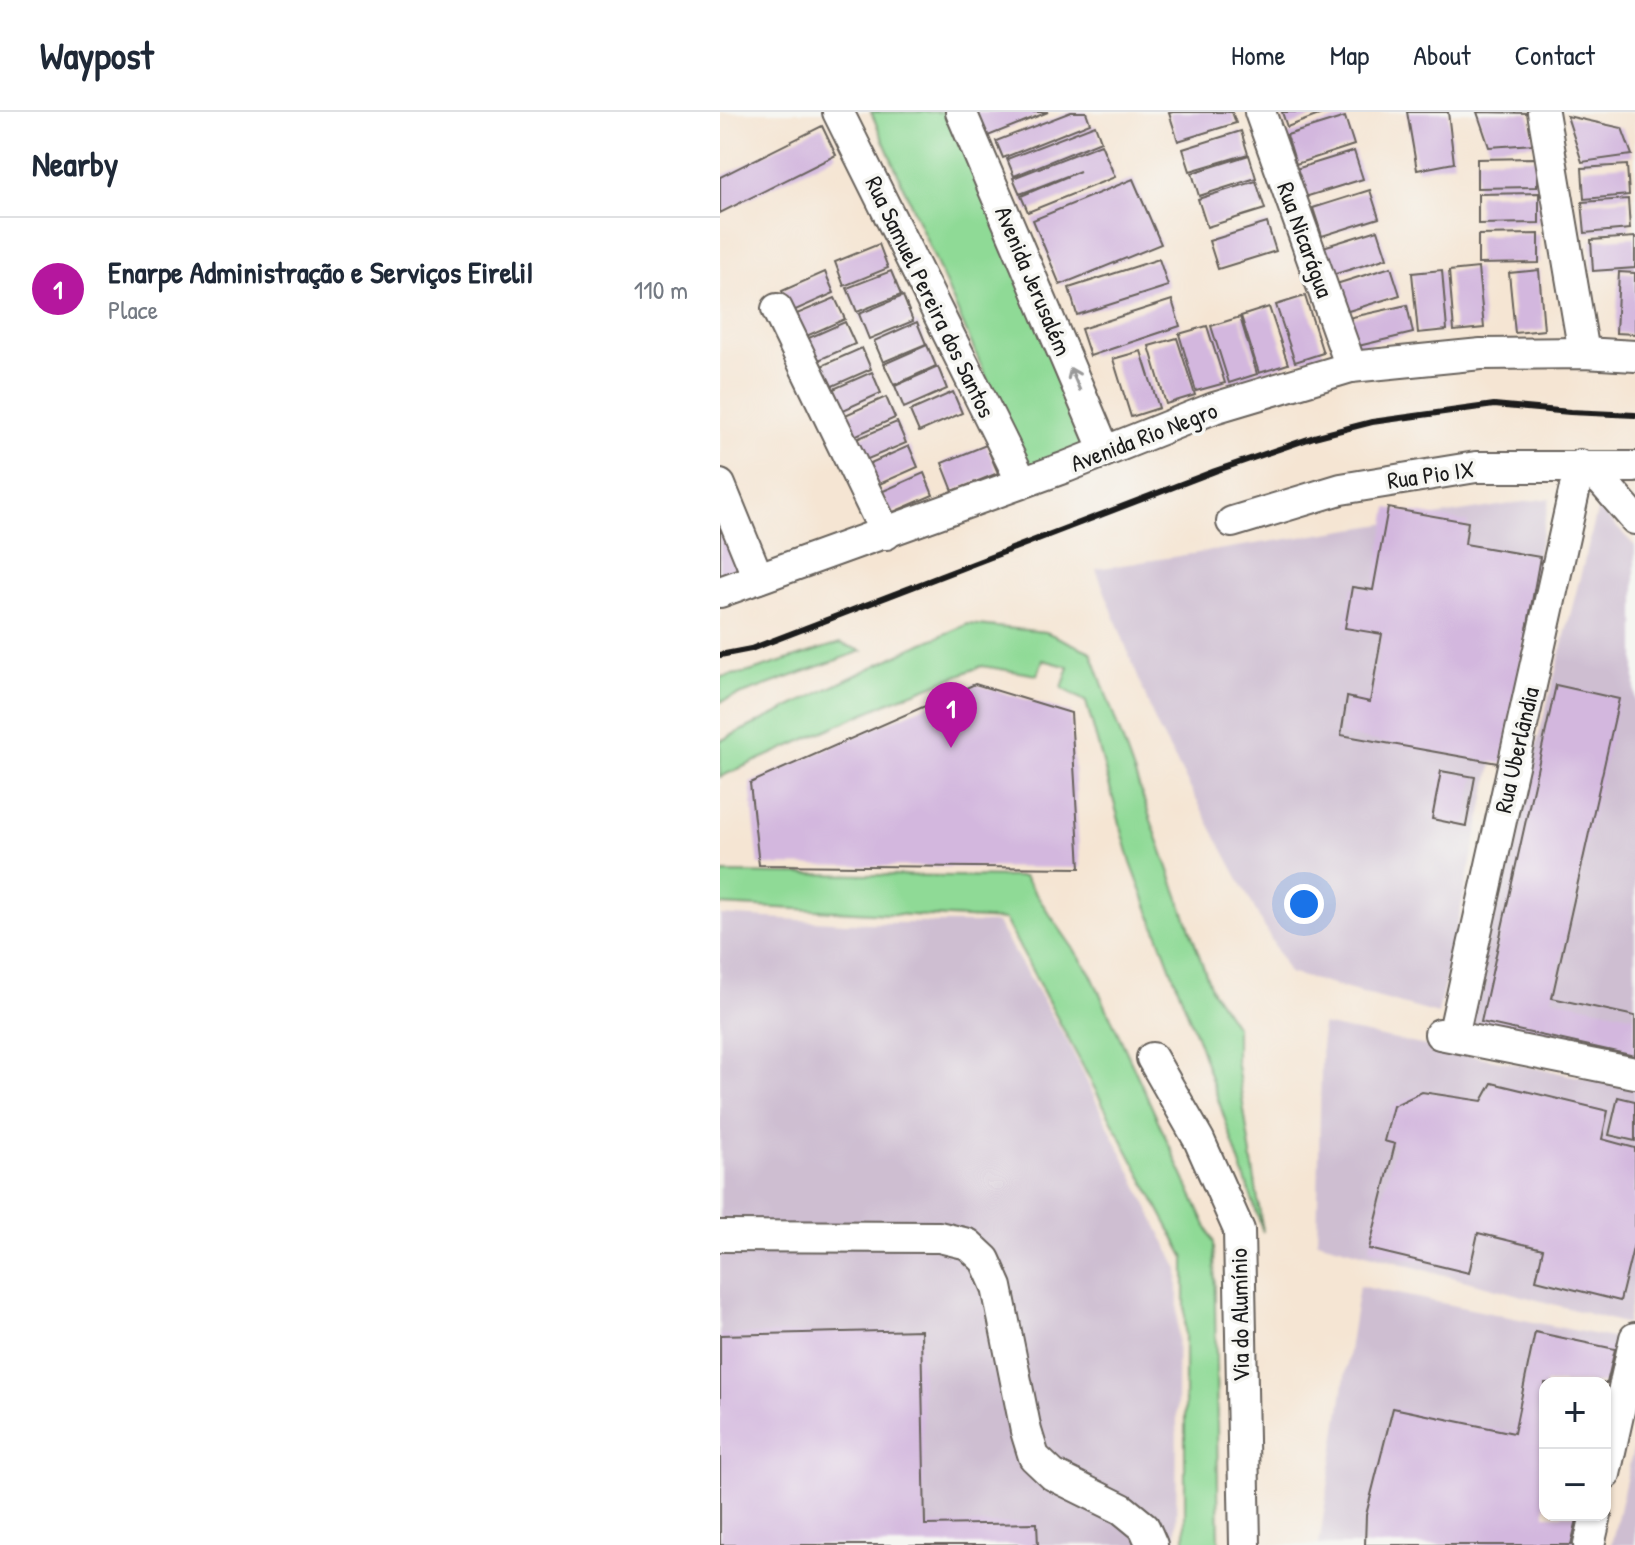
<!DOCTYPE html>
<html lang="en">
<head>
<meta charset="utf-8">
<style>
	:root { --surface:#fff; --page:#f6f6f7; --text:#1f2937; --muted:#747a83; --line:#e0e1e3; --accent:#b5179e }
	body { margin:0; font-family:"Patrick Hand",sans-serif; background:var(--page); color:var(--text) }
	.controls { position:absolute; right:24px; bottom:24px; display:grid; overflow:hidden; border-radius:16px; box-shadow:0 2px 6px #0004 }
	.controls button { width:72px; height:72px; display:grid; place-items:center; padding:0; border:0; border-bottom:2px solid var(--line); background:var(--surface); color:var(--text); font:40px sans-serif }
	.you { position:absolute; left:584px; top:792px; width:28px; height:28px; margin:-20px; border:6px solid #fff; border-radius:50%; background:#1a73e8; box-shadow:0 0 0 12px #1a73e833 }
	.badge { display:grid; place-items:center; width:52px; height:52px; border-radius:50%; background:var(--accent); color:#fff; font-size:26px; font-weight:700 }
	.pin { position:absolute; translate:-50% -66px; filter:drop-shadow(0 2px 4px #0008) }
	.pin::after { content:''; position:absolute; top:42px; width:28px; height:24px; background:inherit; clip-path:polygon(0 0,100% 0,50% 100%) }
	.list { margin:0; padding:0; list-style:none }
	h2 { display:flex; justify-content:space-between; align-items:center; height:104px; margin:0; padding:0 32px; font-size:34px }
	h2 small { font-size:26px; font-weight:400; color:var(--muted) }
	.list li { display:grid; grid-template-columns:52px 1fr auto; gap:24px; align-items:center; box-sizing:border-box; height:144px; padding:0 32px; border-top:2px solid var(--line) }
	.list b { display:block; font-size:30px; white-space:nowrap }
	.list p { margin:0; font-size:26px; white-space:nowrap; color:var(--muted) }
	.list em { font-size:26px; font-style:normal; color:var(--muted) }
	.map { position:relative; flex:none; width:915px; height:1433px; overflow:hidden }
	header { display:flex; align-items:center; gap:48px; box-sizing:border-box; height:112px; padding:0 40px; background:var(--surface); border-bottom:2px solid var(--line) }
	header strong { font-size:38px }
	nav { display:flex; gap:44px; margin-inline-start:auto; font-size:28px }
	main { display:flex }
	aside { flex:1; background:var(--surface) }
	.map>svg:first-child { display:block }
	.industrial { fill:#cebed1 }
	.green { fill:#8fda96; stroke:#567b59; stroke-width:2 }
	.building { fill:#d3b7de }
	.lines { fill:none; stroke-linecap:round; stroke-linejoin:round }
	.minor-casing { stroke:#68625c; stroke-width:34 }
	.minor { stroke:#fff; stroke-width:30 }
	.rail { stroke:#1c1c1c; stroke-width:6 }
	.oneway { stroke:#999 }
	.labels { text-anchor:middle; stroke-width:7; stroke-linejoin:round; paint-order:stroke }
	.street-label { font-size:24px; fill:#1c1c1c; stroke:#f6f6f2 }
</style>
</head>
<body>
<header>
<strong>Waypost</strong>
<nav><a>Home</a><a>Map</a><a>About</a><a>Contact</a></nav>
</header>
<main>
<aside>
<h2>Nearby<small></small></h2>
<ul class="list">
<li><span class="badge">1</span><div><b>Enarpe Administração e Serviços EireliI</b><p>Place</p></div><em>110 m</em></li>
</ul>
</aside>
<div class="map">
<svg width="915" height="1433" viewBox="0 0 915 1433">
	<rect width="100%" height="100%" fill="#f6f6f2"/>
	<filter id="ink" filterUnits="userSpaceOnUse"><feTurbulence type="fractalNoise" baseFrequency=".0125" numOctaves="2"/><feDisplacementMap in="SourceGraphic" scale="16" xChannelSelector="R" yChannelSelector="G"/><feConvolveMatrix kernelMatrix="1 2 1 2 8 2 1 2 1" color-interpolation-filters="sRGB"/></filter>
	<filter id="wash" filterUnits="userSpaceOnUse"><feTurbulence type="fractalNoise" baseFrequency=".006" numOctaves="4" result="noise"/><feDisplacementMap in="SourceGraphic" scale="32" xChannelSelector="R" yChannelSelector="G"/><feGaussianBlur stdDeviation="1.8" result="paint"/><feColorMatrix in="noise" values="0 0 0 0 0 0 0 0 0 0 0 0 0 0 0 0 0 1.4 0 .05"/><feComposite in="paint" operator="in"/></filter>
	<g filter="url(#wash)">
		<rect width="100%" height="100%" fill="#f5e5d3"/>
		<!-- industrial -->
		<g class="industrial">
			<path d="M830,386L718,902L569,861L436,612L376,457Z"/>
			<path d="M878,396L915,434V953L742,919Z"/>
			<path d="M0,803L126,811H277L347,929L458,1157L456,1433H0Z"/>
			<path d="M602,913L915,976V1168L907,1212L597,1129Z"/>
			<path d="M639,1174L901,1228L885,1301V1271H825V1403H862L856,1433H599Z"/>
			<path d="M915,1329V1433H891Z"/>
		</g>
		<!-- green -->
		<g class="green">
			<path d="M151,0H228L374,336L309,364Z"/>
			<path d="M248,512L326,520L371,540L492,879L516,915V947L543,1120L480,934L411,751L366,590L342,576L349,555L323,548L317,563L262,554L172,589L0,665V629L192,536Z"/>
			<path d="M120,531L142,539L0,590V565L29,560Z"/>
			<path d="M0,761L304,765L371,862L494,1131L499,1433H465V1146L285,808L0,793Z"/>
		</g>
		<g id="blocks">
			<!-- building -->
			<g class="building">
				<path d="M252,0H328L263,26Z"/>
				<path d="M351,0H366L370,11L283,46L276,29Z"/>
				<path d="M453,0H512L516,11L458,29L449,1Z"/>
				<path d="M562,0H607L567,15Z"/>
				<path d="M687,0H728L734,51L697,58Z"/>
				<path d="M757,0L809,1L814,32L769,35Z"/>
				<path d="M847,4L902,16L912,43L862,50Z"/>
				<path d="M625,5L634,33L576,52L567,23Z"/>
				<path d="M375,13L381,29L294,64L287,47Z"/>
				<path d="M102,14L116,43L0,101V65Z"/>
				<path d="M521,19L528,42L470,59L463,37Z"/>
				<path d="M381,32L395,65L308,100L301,84L360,59L300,82L293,66Z"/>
				<path d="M634,39L643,67L585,85L576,57Z"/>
				<path d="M529,43L536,66L479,84L472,61Z"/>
				<path d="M817,46V75L757,76V47Z"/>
				<path d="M907,53L909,83L864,87L862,56Z"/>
				<path d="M413,67L441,132L340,173L313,108Z"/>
				<path d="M536,69L545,97L487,115L478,87Z"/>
				<path d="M650,78L659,106L602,124L593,96Z"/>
				<path d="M819,81V111L758,112V82Z"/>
				<path d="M908,87L910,117L865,121L862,90Z"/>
				<path d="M547,111L556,139L498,157L489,129Z"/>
				<path d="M658,118L667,146L609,164L600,136Z"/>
				<path d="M819,122V151L758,152V123Z"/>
				<path d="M915,125V156L873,159L871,128Z"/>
				<path d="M159,132L168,156L124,174L115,150Z"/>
				<path d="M439,147L448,174L357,203L349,176Z"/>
				<path d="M671,155L680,183L622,201L613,173Z"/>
				<path d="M758,156L764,216L734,219L729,159Z"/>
				<path d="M722,158L727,218L698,221L692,161Z"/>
				<path d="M819,158L824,218L795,221L789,161Z"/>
				<path d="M171,159L181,183L137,200L127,176Z"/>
				<path d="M105,160L114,181L71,200L62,179Z"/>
				<path d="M899,160L915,161V222L896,221Z"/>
				<path d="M183,184L193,209L149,227L139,202Z"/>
				<path d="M585,184L603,241L575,250L556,193Z"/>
				<path d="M115,186L125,207L82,226L72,204Z"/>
				<path d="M452,188L460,214L370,244L361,217Z"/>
				<path d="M687,193L693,221L634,235L628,206Z"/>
				<path d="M549,195L568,252L539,261L521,204Z"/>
				<path d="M520,205L537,262L509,271L491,214Z"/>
				<path d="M125,210L135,232L92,251L82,229Z"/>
				<path d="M197,210L206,232L163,250L154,229Z"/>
				<path d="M487,214L505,271L476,279L459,222Z"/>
				<path d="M457,226L475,283L446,292L429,234Z"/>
				<path d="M207,233L216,254L174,273L164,252Z"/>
				<path d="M142,236L151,257L108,276L99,255Z"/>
				<path d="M421,239L439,296L411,305L393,247Z"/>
				<path d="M218,255L227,277L184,296L175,274Z"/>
				<path d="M152,260L161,281L119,300L109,279Z"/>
				<path d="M233,280L242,301L199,320L190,299Z"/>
				<path d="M166,285L175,306L132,325L123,304Z"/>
				<path d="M177,310L186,331L143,349L134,328Z"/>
				<path d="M266,333L278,361L233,379L222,351Z"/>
				<path d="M189,334L198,355L155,374L146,353Z"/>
				<path d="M204,361L213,383L171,401L161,380Z"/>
				<path d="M668,396L748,410L745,432L820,445L783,652L621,623L627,585L650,590L662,522L625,516L632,475L653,478Z"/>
				<path d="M4,413L21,470L0,476V414Z"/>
				<path d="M255,572L351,601L360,756L39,753L30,671Z"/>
				<path d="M836,573L899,587L832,886L915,904V944L761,910Z"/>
				<path d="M721,659L755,665L746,714L712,707Z"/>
				<path d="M772,971L888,999L882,1027L915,1036V1128L900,1189L816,1168L823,1137L758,1121L749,1161L649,1137L675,1032L664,1029L673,994L702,980L762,989Z"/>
				<path d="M898,985L915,989V1029L889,1023Z"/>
				<path d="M201,1218L205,1413L317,1411L318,1433H0V1223Z"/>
				<path d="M815,1220L895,1237L887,1271H825V1403H858L851,1433H645L646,1403L673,1296L794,1321Z"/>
			</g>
		</g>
	</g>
	<g filter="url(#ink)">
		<use href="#blocks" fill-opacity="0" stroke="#68625c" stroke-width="2"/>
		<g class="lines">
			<!-- minor casing -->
			<g class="minor-casing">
				<g id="minor">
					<path d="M118,0L302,370"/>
					<path d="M241,0L385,339"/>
					<path d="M540,0L631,255"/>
					<path d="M823,0L864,241"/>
					<path d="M57,197L166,422"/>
					<path d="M0,373L38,466"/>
					<path d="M512,410L621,377L756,355H915"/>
					<path d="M0,480L346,355L494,296L631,255L761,242L864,241L915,244"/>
					<path d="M720,922L915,961"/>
					<path d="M733,924L860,353L882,369L915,407"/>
					<path d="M432,946L479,1028L519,1118L525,1433"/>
					<path d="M0,1124L219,1125L248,1132L265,1148L277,1175L306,1319L314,1345L333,1363L402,1397L424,1415L432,1433"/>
					<path d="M885,1362L915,1226"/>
					<path d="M869,1433L876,1403"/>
				</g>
			</g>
			<!-- minor -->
			<use href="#minor" class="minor"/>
			<!-- rail -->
			<path class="rail" d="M0,543L31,537L495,359L594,325L652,310L774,293L850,300L915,303"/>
		</g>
		<!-- one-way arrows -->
		<defs><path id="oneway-shaft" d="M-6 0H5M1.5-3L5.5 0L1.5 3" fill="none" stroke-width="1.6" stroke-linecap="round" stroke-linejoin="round" transform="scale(2)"/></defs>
		<use class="oneway" href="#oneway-shaft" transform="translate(355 267) rotate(-113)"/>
	</g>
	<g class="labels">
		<!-- street labels -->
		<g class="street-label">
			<text transform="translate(585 128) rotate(70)" y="8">Rua Nicarágua</text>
			<text transform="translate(313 169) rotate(67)" y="8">Avenida Jerusalém</text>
			<text transform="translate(210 185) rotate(64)" y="8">Rua Samuel Pereira dos Santos</text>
			<text transform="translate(424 325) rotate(-21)" y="8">Avenida Rio Negro</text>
			<text transform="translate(711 363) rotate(-8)" y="8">Rua Pio IX</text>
			<text transform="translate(797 638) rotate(-77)" y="8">Rua Uberlândia</text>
			<text transform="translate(520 1203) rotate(-91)" y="8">Via do Alumínio</text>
		</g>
	</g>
</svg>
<div class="controls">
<button>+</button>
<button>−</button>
</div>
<div class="you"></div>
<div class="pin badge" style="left:231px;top:636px">1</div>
</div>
</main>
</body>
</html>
